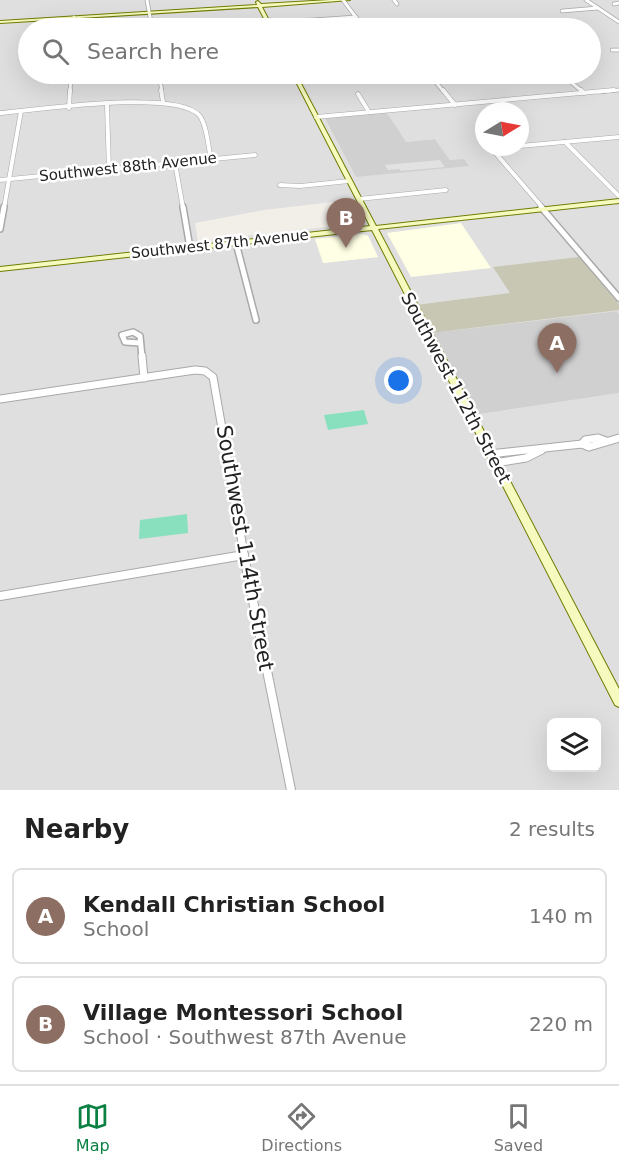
<!DOCTYPE html>
<html lang="en">
<head>
<meta charset="utf-8">
<style>
	:root { --surface:#fff; --page:#f2f2f2; --text:#222; --muted:#767676; --line:#e0e0e0; --accent:#0b8043 }
	body { margin:0; font-family:"DejaVu Sans",sans-serif; background:var(--page); color:var(--text) }
	.controls { position:absolute; right:18px; bottom:18px; display:grid; overflow:hidden; border-radius:9px; box-shadow:0 6px 24px #0002 }
	.controls button { width:54px; height:54px; display:grid; place-items:center; padding:0; border:0; border-bottom:2px solid var(--line); background:var(--surface); color:var(--text); font:30px sans-serif }
	.compass { position:absolute; left:475px; top:102px; width:54px; height:54px; border-radius:50%; background:var(--surface); box-shadow:0 6px 24px #0002; rotate:80deg }
	.you { position:absolute; left:399px; top:381px; width:21px; height:21px; margin:-15px; border:4px solid #fff; border-radius:50%; background:#1a73e8; box-shadow:0 0 0 9px #1a73e833 }
	.badge { display:grid; place-items:center; width:39px; height:39px; border-radius:50%; background:var(--accent); color:#fff; font-size:20px; font-weight:700 }
	.pin { position:absolute; translate:-50% -50px; filter:drop-shadow(0 2px 3px #0008) }
	.pin::after { content:''; position:absolute; top:32px; width:21px; height:18px; background:inherit; clip-path:polygon(0 0,100% 0,50% 100%) }
	.list { margin:0; padding:0; list-style:none }
	h2 { display:flex; justify-content:space-between; align-items:center; height:78px; margin:0; padding:0 24px; font-size:26px }
	h2 small { font-size:20px; font-weight:400; color:var(--muted) }
	.list li { display:grid; grid-template-columns:39px 1fr auto; gap:18px; align-items:center; box-sizing:border-box; height:96px; margin:0 12px 12px; padding:0 12px; border:2px solid var(--line); border-radius:9px }
	.list b { display:block; font-size:22px; white-space:nowrap }
	.list p { margin:0; font-size:20px; white-space:nowrap; color:var(--muted) }
	.list em { font-size:20px; font-style:normal; color:var(--muted) }
	.icon { flex:none; width:33px; height:33px; fill:none; stroke:currentColor; stroke-width:2; stroke-linecap:round; stroke-linejoin:round }
	.map { position:relative; flex:none; width:619px; height:790px; overflow:hidden }
	.search { position:absolute; background:var(--surface); box-shadow:0 6px 24px #0002; left:18px; right:18px; top:18px; height:66px; display:flex; align-items:center; gap:15px; box-sizing:border-box; padding:0 21px; border-radius:33px; color:var(--muted); font-size:22px }
	.sheet { height:294px; background:var(--surface) }
	nav { display:flex; justify-content:space-around; align-items:center; box-sizing:border-box; height:84px; border-top:2px solid var(--line); background:var(--surface); font-size:16px; color:var(--muted) }
	nav a { display:grid; justify-items:center; gap:3px }
	nav .on { color:var(--accent) }
	.map>svg:first-child { display:block }
	.residential { fill:#e0dfdf; fill-rule:evenodd }
	.education { fill:#ffffe5 }
	.religious { fill:#d0d0d0 }
	.construction { fill:#c7c7b4 }
	.pitch { fill:#88e0be }
	.parking { fill:#e2e2e2 }
	.lines { fill:none; stroke-linecap:round; stroke-linejoin:round }
	.street-far4-casing { stroke:#a9a9a9; stroke-width:4.5 }
	.street-far3-casing { stroke:#a9a9a9; stroke-width:5 }
	.street-far2-casing { stroke:#a9a9a9; stroke-width:8 }
	.street-far1-casing { stroke:#a9a9a9; stroke-width:9 }
	.street-casing { stroke:#a9a9a9; stroke-width:10 }
	.secondary-casing { stroke:#707d05; stroke-width:2 }
	.street-far4 { stroke:#fff; stroke-width:3 }
	.street-far3 { stroke:#fff; stroke-width:4 }
	.street-far2 { stroke:#fff; stroke-width:5 }
	.street-far1 { stroke:#fff; stroke-width:7 }
	.street { stroke:#fff; stroke-width:8 }
	.secondary { fill:#f7fabf; fill-rule:evenodd }
	.labels { text-anchor:middle; stroke-width:5; stroke-linejoin:round; paint-order:stroke }
	.far-street-label { font-size:15px; fill:#222; stroke:#fff }
	.street-label { font-size:18px; fill:#222; stroke:#fff }
	.near-street-label { font-size:21px; fill:#222; stroke:#fff }
</style>
</head>
<body>
<div class="map">
<svg width="619" height="790" viewBox="0 0 619 790">
	<rect width="100%" height="100%" fill="#f2efe9"/>
	<!-- residential -->
	<path class="residential" d="M0,0H619V313L617,311L432,333L474,415L619,393V790H0ZM28,28H590V74H28ZM484,111H520V147H484ZM326,118L406,142L435,139L450,160L356,177ZM349,200L358,219L354,224L198,241L195,223L264,210ZM362,234L368,236L378,257L324,263L315,239ZM552,722H596V768H552Z"/>
	<!-- education -->
	<g class="education">
		<path d="M461,223L491,268L411,277L387,233Z"/>
		<path d="M362,234L368,236L378,257L323,263L315,239Z"/>
	</g>
	<!-- religious -->
	<g class="religious">
		<path d="M387,113L406,142L435,139L450,160L464,159L469,166L356,177L325,118Z"/>
		<path d="M617,311L619,314V393L474,415L431,333Z"/>
	</g>
	<!-- construction -->
	<path class="construction" d="M579,257L619,304V310L431,333L416,305L510,293L493,267Z"/>
	<!-- pitch -->
	<g class="pitch">
		<path d="M364,410L368,424L328,430L324,415Z"/>
		<path d="M187,514L188,533L139,539L140,520Z"/>
	</g>
	<!-- parking -->
	<path class="parking" d="M440,160L445,167L401,171L399,169L388,170L385,165Z"/>
	<g class="lines">
		<!-- street-far4 casing -->
		<g class="street-far4-casing">
			<g id="street-far4">
				<path d="M147,0L152,28"/>
				<path d="M343,0L364,28"/>
				<path d="M394,0L397,4"/>
				<path d="M586,0L619,22"/>
				<path d="M614,4L619,3"/>
				<path d="M562,11L598,8"/>
				<path d="M283,22L356,17"/>
				<path d="M73,28L74,17"/>
				<path d="M251,28L271,27"/>
				<path d="M479,28L536,25"/>
				<path d="M612,50H619"/>
				<path d="M159,74L162,92"/>
				<path d="M429,74L444,92"/>
				<path d="M561,74L583,92"/>
				<path d="M70,92L71,74"/>
				<path d="M598,92L619,90"/>
			</g>
		</g>
		<!-- street-far3 casing -->
		<g class="street-far3-casing">
			<g id="street-far3">
				<path d="M161,90L163,102"/>
				<path d="M443,90L455,105"/>
				<path d="M581,90L584,93"/>
				<path d="M358,94L369,112"/>
				<path d="M107,105L109,170"/>
				<path d="M69,108L70,90"/>
				<path d="M0,113C38,110 175,89 199,115C207,124 208,147 211,159"/>
				<path d="M316,117L614,90"/>
				<path d="M565,142L619,196"/>
				<path d="M520,146L619,137"/>
				<path d="M492,149L543,208"/>
				<path d="M492,149L513,147"/>
				<path d="M175,163L183,208"/>
				<path d="M0,180L255,155"/>
				<path d="M280,185L300,186L349,181"/>
				<path d="M359,199L446,190"/>
				<path d="M4,208L21,111"/>
			</g>
		</g>
		<!-- street-far2 casing -->
		<g class="street-far2-casing">
			<g id="street-far2">
				<path d="M183,207L190,248"/>
				<path d="M541,207L619,298"/>
				<path d="M0,229L4,207"/>
				<path d="M236,243L256,320"/>
				<path d="M140,343L125,342L122,335L133,332L140,336L142,357"/>
			</g>
		</g>
		<!-- street-far1 casing -->
		<g class="street-far1-casing">
			<g id="street-far1">
				<path d="M142,356L144,378"/>
				<path d="M0,399L195,370L205,371L213,377L243,548"/>
				<path d="M582,444L585,440L598,438L606,441"/>
				<path d="M490,454L582,444L589,447L619,438"/>
				<path d="M495,463L526,458L542,450"/>
			</g>
		</g>
		<!-- street casing -->
		<g class="street-casing">
			<g id="street">
				<path d="M242,546L291,790"/>
				<path d="M0,596L244,555"/>
			</g>
		</g>
		<!-- secondary casing -->
		<g class="secondary-casing">
			<g id="secondary">
				<path d="M330,0H350L262,7L273,28H269L258,7L0,23V21L257,5L256,2L258,1L261,4Z"/>
				<path d="M292,74H296L376,226L619,199V203L378,229L619,689V707L615,705L372,230L0,271V267L370,226Z"/>
			</g>
		</g>
		<!-- street-far4 -->
		<use href="#street-far4" class="street-far4"/>
		<!-- street-far3 -->
		<use href="#street-far3" class="street-far3"/>
		<!-- street-far2 -->
		<use href="#street-far2" class="street-far2"/>
		<!-- street-far1 -->
		<use href="#street-far1" class="street-far1"/>
		<!-- street -->
		<use href="#street" class="street"/>
		<!-- secondary -->
		<use href="#secondary" class="secondary"/>
	</g>
	<g class="labels">
		<!-- far-street labels -->
		<g class="far-street-label">
			<text transform="translate(128 167) rotate(-6)" y="5">Southwest 88th Avenue</text>
			<text transform="translate(220 244) rotate(-6)" y="5">Southwest 87th Avenue</text>
		</g>
		<!-- street labels -->
		<g class="street-label">
			<text transform="translate(456 388) rotate(62)" y="6">Southwest 112th Street</text>
		</g>
		<!-- near-street labels -->
		<g class="near-street-label">
			<text transform="translate(245 548) rotate(80)" y="7">Southwest 114th Street</text>
		</g>
	</g>
</svg>
<div class="controls">
<button><svg class="icon" aria-label="layers" viewBox="0 0 24 24"><path d="M12 4l9 5-9 5-9-5zM3 14l9 5 9-5"/></svg></button>
</div>
<svg class="compass" viewBox="-18 -18 36 36"><path d="M0-13l5 13h-10z" fill="#e53935"/><path d="M0 13l5-13h-10z" fill="#767676"/></svg>
<div class="you"></div>
<div class="pin badge" style="left:557px;top:373px;background:#8d6e63">A</div>
<div class="pin badge" style="left:346px;top:248px;background:#8d6e63">B</div>
<div class="search"><svg class="icon" aria-label="search" viewBox="0 0 24 24"><circle cx="10" cy="10" r="6"/><path d="M15 15l6 6"/></svg>Search here</div>
</div>
<section class="sheet">
<h2>Nearby<small>2 results</small></h2>
<ul class="list">
<li><span class="badge" style="background:#8d6e63">A</span><div><b>Kendall Christian School</b><p>School</p></div><em>140 m</em></li>
<li><span class="badge" style="background:#8d6e63">B</span><div><b>Village Montessori School</b><p>School · Southwest 87th Avenue</p></div><em>220 m</em></li>
</ul>
</section>
<nav>
<a class="on"><svg class="icon" aria-label="map" viewBox="0 0 24 24"><path d="M3 6l6-2 6 2 6-2v14l-6 2-6-2-6 2zM9 4v14M15 6v14"/></svg>Map</a>
<a><svg class="icon" aria-label="directions" viewBox="0 0 24 24"><path d="M12 3l9 9-9 9-9-9zM9 14v-3h6M13 9l2 2-2 2"/></svg>Directions</a>
<a><svg class="icon" aria-label="saved" viewBox="0 0 24 24"><path d="M7 4h10v16l-5-4-5 4z"/></svg>Saved</a>
</nav>
</body>
</html>
